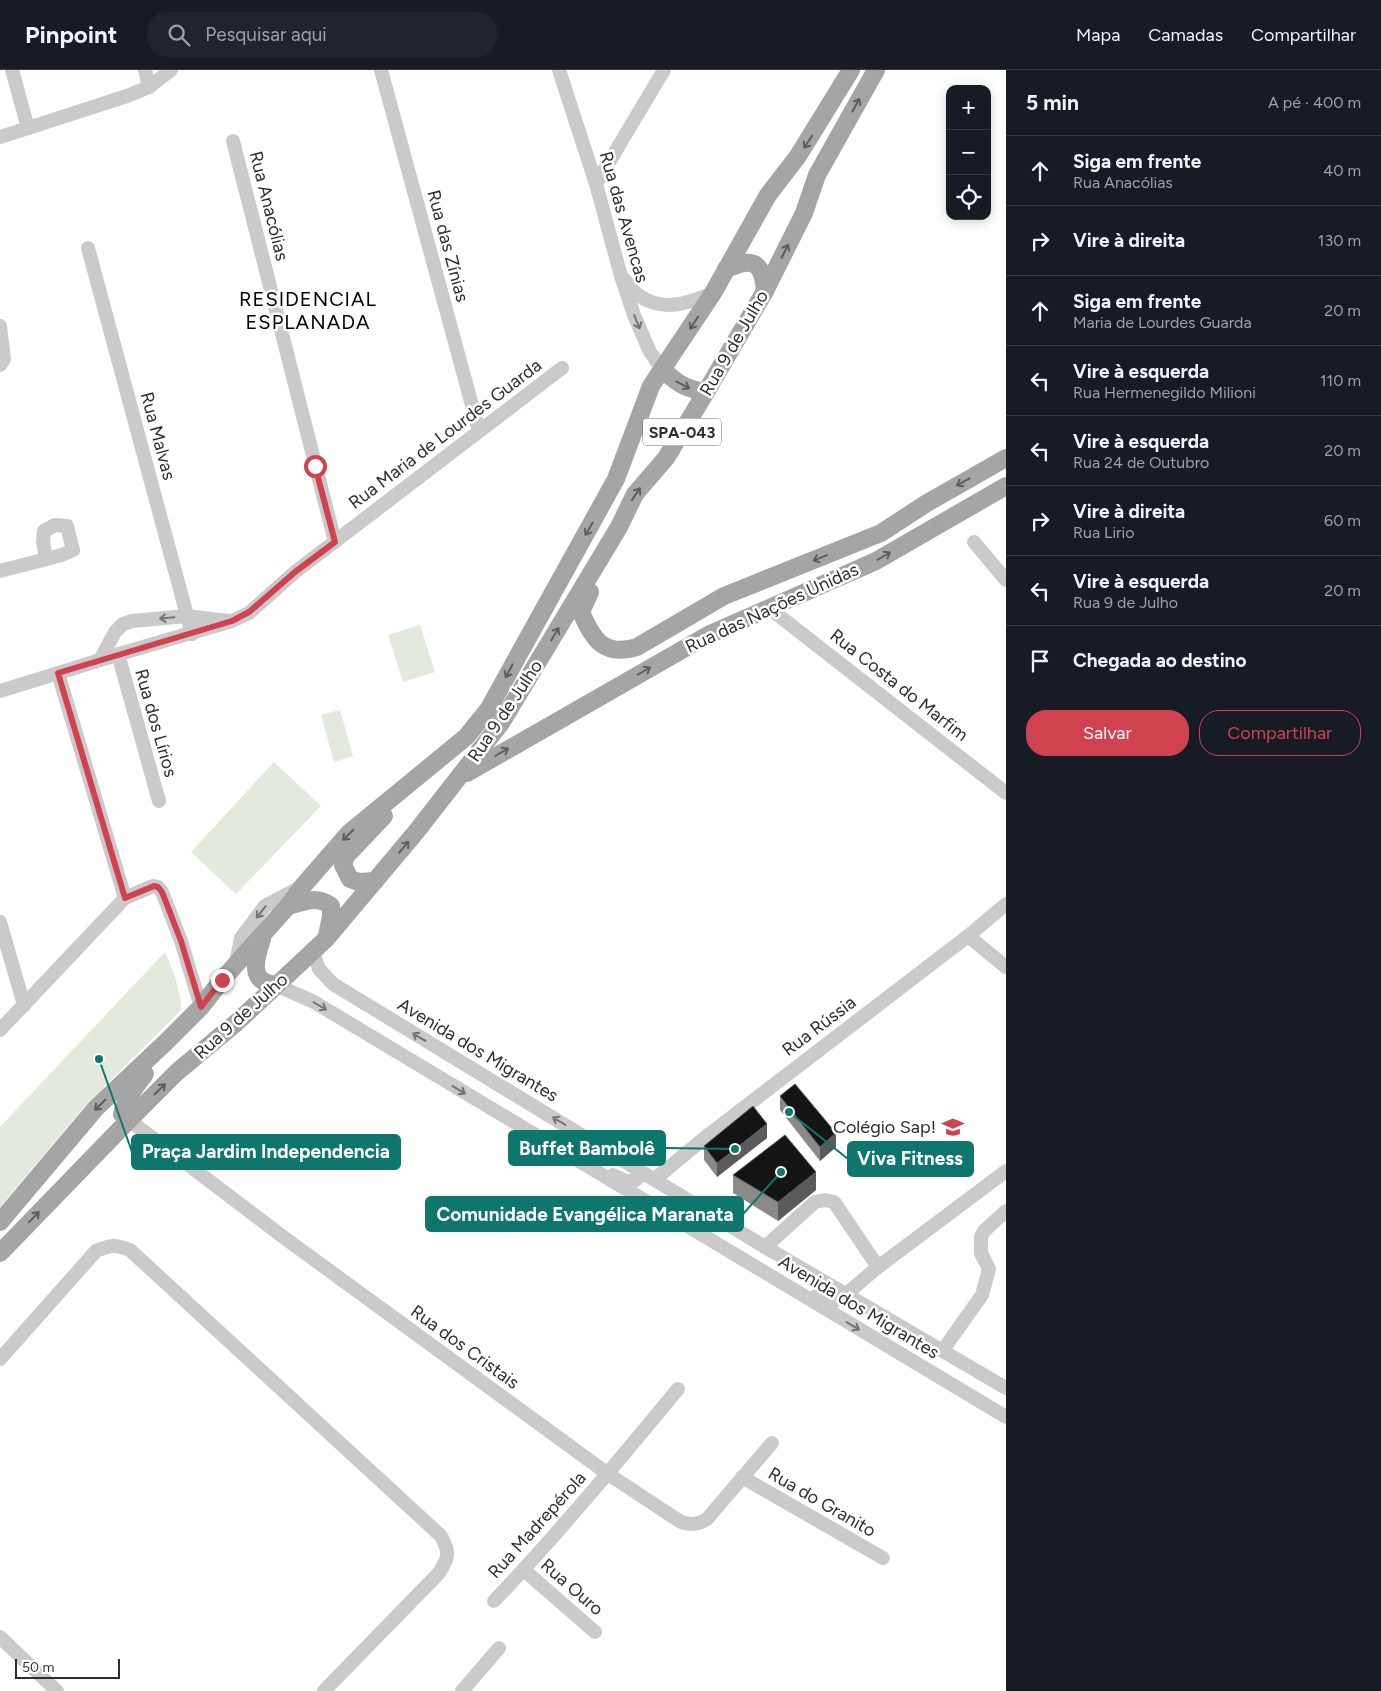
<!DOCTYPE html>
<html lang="pt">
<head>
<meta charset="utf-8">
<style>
	:root { --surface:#171b24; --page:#20242c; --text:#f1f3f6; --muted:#9ea1a6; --line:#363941; --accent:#d14251 }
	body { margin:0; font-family:Figtree,sans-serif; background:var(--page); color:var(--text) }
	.controls { position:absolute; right:15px; top:15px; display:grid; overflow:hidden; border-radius:10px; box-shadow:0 2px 12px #0003 }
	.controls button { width:45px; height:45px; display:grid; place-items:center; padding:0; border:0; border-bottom:1px solid var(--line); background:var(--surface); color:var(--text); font:25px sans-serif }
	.scale { position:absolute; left:15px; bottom:12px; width:105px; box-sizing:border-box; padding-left:5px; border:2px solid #2d2d2d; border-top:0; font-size:14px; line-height:18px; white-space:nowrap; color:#2d2d2d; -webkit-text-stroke:4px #fff; paint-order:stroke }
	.stop { position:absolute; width:15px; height:15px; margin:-11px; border:4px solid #d14251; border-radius:50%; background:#fff }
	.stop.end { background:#d14251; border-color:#fff; box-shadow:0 1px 5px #0008 }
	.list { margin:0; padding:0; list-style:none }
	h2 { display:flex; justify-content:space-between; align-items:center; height:65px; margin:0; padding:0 20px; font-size:21px }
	h2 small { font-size:16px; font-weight:400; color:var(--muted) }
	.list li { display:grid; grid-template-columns:32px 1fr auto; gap:15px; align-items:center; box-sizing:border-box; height:70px; padding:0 20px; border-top:1px solid var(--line) }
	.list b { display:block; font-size:19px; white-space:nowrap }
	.list p { margin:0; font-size:16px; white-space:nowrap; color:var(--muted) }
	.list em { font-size:16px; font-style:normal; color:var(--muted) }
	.actions { display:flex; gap:10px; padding:15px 20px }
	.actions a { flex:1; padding:11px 0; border:1px solid var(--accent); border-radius:20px; text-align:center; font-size:18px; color:var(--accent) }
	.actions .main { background:var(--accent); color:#fff }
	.icon { flex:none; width:28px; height:28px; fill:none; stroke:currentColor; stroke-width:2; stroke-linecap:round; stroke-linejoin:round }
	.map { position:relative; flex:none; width:1006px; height:1621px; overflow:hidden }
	header { display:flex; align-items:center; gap:30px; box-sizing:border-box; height:70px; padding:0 25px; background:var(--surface); border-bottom:1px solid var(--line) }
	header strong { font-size:24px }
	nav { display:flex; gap:28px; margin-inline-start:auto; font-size:18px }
	.search { width:350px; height:45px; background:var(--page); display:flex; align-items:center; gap:12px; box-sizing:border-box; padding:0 18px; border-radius:20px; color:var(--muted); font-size:19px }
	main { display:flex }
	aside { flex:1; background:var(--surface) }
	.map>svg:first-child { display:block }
	.green { fill:#e3e9dc }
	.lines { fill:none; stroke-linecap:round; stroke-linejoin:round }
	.minor { stroke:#cacaca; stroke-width:14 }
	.major { stroke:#a5a5a5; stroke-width:18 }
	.wall { fill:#8a8a8a }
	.shaded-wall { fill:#5a5a5a }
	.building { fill:#141414; stroke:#5a5a5a }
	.oneway { stroke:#5d5d5d }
	.oneway2 { stroke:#747474 }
	.route { stroke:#d14251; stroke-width:6 }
	.labels { text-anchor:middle; stroke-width:5; stroke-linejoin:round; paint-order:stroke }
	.shield { fill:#fff; stroke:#6c6c6c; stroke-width:1 }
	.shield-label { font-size:16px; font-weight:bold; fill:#2d2d2d }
	.street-label { font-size:18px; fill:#2d2d2d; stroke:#fff }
	.poi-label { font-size:18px; fill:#2d2d2d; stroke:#fff; text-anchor:end }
	.quarter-label { font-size:20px; letter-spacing:1px; fill:#000; stroke:#fff }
	.leader { fill:none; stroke:#0f766e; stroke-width:2 }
	.callout-dot { fill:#0f766e; stroke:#fff; stroke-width:2 }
	.callout { fill:#0f766e; stroke:#0f766e; stroke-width:2 }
	.callout-label { font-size:19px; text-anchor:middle; font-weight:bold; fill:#fff }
</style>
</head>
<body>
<header>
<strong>Pinpoint</strong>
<div class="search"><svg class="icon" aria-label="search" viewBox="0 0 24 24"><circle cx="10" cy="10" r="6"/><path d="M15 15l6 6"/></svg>Pesquisar aqui</div>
<nav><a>Mapa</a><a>Camadas</a><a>Compartilhar</a></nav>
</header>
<main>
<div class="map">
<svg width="1006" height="1621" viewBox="0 0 1006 1621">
	<rect width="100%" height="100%" fill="#fff"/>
	<!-- green -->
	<g class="green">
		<path d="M420,555L435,602L403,612L388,565Z"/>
		<path d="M340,640L353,686L334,692L321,645Z"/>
		<path d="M274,692L321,736L236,824L191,782Z"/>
		<path d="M165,882C173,901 181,919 181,940L84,1037L0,1137V1057Z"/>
	</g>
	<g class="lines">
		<!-- minor -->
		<g class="minor">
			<path d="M12,0L28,58"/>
			<path d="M145,0L149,17"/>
			<path d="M381,0L479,361"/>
			<path d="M559,0L596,114L621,206L634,245L650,282L663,300"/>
			<path d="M0,67L127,26L149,17L171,0"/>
			<path d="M233,71L335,472"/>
			<path d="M596,114L664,0"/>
			<path d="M88,178L192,564"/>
			<path d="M625,210C629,215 633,221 638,225C664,243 688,233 713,223"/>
			<path d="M0,256L4,289L0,295"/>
			<path d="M974,472L1006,510"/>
			<path d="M0,501L62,485L73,480L67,456L55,455L44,461L43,472L46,488"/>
			<path d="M769,538L1006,723"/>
			<path d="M118,584L159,731"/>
			<path d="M100,590L115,562L123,554L132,551L187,546L228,551"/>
			<path d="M58,603L125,828"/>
			<path d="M0,621L126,582L232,551L249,543L295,502L562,298"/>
			<path d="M0,852L24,935"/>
			<path d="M968,866L1006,897"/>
			<path d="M313,882L319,899L333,914L765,1177L1006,1318"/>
			<path d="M236,893L241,868L265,836L301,817"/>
			<path d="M276,915L314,932L1006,1347"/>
			<path d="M0,960L125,828L153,816L158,817L162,822L181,871L201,937"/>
			<path d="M129,1050L286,1169L608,1404L681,1452C691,1455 697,1455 707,1449L772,1373"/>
			<path d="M613,1105L626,1111H634L638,1108L637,1097"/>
			<path d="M655,1109L707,1066L968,866L1006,834"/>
			<path d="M765,1177L815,1132L825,1130L834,1132L878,1197"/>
			<path d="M816,1226L825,1231L833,1232L845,1225L878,1197L1006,1101"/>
			<path d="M943,1280L982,1225L989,1199L981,1183V1167L984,1161L1006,1141"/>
			<path d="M0,1289L96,1181C111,1175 115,1174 130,1180L441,1466C450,1483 449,1487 439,1503L324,1621"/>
			<path d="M742,1407L883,1488"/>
			<path d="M524,1500L595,1562"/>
			<path d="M494,1531C559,1463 618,1391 678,1319"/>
			<path d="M0,1567L57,1621"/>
			<path d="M462,1621L499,1578"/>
		</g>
		<!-- major -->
		<g class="major">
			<path d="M726,199C753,187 762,191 765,221"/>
			<path d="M663,300C678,314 686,319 706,322"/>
			<path d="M590,522L581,542C593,570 604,587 637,577L724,526L881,463L927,433L1006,388"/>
			<path d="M467,703L708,565L876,491L1006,416"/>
			<path d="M375,811L359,812L350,809L343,795L346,786L384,746"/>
			<path d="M288,836C305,832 316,825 331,836V846L327,866"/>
			<path d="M262,869C256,888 247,912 276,915"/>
			<path d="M129,1050L122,1044C126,1028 135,1017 145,1004"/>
			<path d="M0,1152L96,1038L167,971L201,937L222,910L288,836L302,817L349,763L466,667L488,640L616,409L651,316L713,223L768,125L798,86L851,0"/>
			<path d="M0,1183L129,1050L177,1002L236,953L326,869L416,762L501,653L619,457L635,424L666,388L706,322L765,221L804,143L817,105L876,0"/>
		</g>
	</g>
	<!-- wall -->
	<g class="wall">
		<path d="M780,1026L836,1077L820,1091L780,1040Z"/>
		<path d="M767,1068L717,1107L704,1090V1076Z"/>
		<path d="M733,1105L816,1120L778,1151L733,1123Z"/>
	</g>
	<!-- shaded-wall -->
	<g class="shaded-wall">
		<path d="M767,1054V1068L717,1107V1093Z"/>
		<path d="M836,1063V1077L820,1091V1077Z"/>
		<path d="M816,1102V1120L778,1151V1132Z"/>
	</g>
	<!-- building -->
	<g class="building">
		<path d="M795,1014L836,1063L820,1077L780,1026Z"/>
		<path d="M753,1036L767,1054L717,1093L704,1076Z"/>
		<path d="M785,1065L816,1102L778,1132L733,1105Z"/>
	</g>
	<!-- one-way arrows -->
	<defs><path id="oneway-shaft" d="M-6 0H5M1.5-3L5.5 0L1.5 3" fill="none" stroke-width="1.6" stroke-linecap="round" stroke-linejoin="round" transform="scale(1.25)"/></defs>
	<g class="oneway">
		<use href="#oneway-shaft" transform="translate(856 35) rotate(-61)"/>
		<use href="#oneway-shaft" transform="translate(808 72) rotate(123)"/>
		<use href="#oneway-shaft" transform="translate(785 181) rotate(-64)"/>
		<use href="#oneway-shaft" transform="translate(694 253) rotate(123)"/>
		<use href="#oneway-shaft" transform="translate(683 315) rotate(28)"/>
		<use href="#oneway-shaft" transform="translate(963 412) rotate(151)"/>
		<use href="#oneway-shaft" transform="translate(636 424) rotate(-56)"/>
		<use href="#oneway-shaft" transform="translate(589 459) rotate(120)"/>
		<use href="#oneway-shaft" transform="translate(884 486) rotate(-30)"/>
		<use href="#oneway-shaft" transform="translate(820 488) rotate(158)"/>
		<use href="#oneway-shaft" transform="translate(555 564) rotate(-59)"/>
		<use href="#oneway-shaft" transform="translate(509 601) rotate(119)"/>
		<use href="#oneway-shaft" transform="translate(644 601) rotate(-30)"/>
		<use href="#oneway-shaft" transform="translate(502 682) rotate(-30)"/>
		<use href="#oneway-shaft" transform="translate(348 765) rotate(135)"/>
		<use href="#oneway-shaft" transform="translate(404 777) rotate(-50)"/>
		<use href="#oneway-shaft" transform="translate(160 1019) rotate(-44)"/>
		<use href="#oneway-shaft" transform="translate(100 1035) rotate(135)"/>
		<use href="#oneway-shaft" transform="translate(34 1147) rotate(-46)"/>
	</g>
	<g class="oneway2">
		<use href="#oneway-shaft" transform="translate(637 252) rotate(68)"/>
		<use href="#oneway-shaft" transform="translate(167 548) rotate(175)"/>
		<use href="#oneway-shaft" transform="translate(261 842) rotate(128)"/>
		<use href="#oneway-shaft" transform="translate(320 936) rotate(30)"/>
		<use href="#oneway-shaft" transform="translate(419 967) rotate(-149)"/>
		<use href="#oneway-shaft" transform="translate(459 1020) rotate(31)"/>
		<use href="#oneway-shaft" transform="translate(559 1051) rotate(-149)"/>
		<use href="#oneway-shaft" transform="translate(853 1256) rotate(31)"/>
	</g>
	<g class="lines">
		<!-- route -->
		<path class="route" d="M222,910L201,937L181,871L162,822L158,817L154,816L125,828L58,603L232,551L249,542L295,502L335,472L315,396"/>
	</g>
	<!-- icons -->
	<defs>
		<g id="school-bare" transform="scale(1.725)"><path d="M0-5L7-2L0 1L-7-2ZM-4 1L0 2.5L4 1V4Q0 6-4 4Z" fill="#d14251" stroke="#fff" stroke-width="2.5" paint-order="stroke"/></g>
	</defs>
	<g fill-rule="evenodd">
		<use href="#school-bare" x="953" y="1057"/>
	</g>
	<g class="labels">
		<!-- shield labels -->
		<rect class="shield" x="643" y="348.5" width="78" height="27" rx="4"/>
		<g class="shield-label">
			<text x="682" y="368">SPA-043</text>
		</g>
		<!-- street labels -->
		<g class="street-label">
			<text transform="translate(269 136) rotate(76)" y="6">Rua Anacólias</text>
			<text transform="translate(624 147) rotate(74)" y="6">Rua das Avencas</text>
			<text transform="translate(448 176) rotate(75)" y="6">Rua das Zínias</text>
			<text transform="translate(734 273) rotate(-60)" y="6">Rua 9 de Julho</text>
			<text transform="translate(445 364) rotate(-37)" y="6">Rua Maria de Lourdes Guarda</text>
			<text transform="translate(158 366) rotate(75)" y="6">Rua Malvas</text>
			<text transform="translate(772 538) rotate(-25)" y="6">Rua das Nações Unidas</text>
			<text transform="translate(899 615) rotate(38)" y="6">Rua Costa do Marfim</text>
			<text transform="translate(505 641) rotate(-56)" y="6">Rua 9 de Julho</text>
			<text transform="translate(156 653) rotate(74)" y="6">Rua dos Lírios</text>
			<text transform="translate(241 946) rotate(-42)" y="6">Rua 9 de Julho</text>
			<text transform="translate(819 956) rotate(-37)" y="6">Rua Rússia</text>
			<text transform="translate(478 980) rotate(31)" y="6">Avenida dos Migrantes</text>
			<text transform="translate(859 1237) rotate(31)" y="6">Avenida dos Migrantes</text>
			<text transform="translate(465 1277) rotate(36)" y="6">Rua dos Cristais</text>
			<text transform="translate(822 1432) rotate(30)" y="6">Rua do Granito</text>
			<text transform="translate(537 1455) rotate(-48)" y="6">Rua Madrepérola</text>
			<text transform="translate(572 1517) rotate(41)" y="6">Rua Ouro</text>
		</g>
		<!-- poi labels -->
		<g class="poi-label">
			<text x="936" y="1063">Colégio Sap!</text>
		</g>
		<!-- quarter labels -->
		<g class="quarter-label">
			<text x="308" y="236">RESIDENCIAL<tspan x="308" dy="23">ESPLANADA</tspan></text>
		</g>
	</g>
	<!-- callouts -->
	<path class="leader" d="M735 1079L665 1078M99 989L132 1082M789 1042L848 1089M781 1102L743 1144"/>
	<g class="callout-dot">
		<circle cx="735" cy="1079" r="5"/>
		<circle cx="99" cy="989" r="5"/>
		<circle cx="789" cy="1042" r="5"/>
		<circle cx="781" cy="1102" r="5"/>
	</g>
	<g class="callout">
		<rect x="509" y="1061" width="156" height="34" rx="5"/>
		<rect x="132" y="1065" width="268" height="34" rx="5"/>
		<rect x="848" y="1072" width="125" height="34" rx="5"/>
		<rect x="426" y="1127" width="317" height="34" rx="5"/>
	</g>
	<g class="callout-label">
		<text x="587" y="1085">Buffet Bambolê</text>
		<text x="266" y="1088">Praça Jardim Independencia</text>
		<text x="910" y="1095">Viva Fitness</text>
		<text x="585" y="1151">Comunidade Evangélica Maranata</text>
	</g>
</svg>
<div class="controls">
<button>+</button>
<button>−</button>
<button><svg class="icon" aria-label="locate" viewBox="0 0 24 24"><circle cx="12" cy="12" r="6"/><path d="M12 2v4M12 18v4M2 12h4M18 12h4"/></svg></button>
</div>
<div class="scale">50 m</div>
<div class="stop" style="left:315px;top:396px"></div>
<div class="stop end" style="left:222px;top:910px"></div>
</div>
<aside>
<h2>5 min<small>A pé · 400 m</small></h2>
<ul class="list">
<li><svg class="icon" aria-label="ahead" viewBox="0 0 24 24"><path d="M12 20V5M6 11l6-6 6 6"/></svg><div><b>Siga em frente</b><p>Rua Anacólias</p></div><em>40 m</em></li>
<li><svg class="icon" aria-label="right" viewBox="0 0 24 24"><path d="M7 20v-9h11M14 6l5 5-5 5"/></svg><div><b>Vire à direita</b></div><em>130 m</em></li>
<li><svg class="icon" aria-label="ahead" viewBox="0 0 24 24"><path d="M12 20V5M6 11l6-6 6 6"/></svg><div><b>Siga em frente</b><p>Maria de Lourdes Guarda</p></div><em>20 m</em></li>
<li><svg class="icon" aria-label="left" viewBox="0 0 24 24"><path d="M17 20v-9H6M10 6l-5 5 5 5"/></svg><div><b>Vire à esquerda</b><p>Rua Hermenegildo Milioni</p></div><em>110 m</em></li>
<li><svg class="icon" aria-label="left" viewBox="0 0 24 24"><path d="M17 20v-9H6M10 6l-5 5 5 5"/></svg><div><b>Vire à esquerda</b><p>Rua 24 de Outubro</p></div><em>20 m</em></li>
<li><svg class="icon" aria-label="right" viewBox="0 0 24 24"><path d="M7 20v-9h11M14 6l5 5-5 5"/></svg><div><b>Vire à direita</b><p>Rua Lirio</p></div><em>60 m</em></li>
<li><svg class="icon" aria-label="left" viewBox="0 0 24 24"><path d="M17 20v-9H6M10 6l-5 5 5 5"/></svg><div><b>Vire à esquerda</b><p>Rua 9 de Julho</p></div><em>20 m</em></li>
<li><svg class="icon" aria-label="arrive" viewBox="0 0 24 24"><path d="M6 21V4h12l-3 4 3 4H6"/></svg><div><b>Chegada ao destino</b></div></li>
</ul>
<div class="actions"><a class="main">Salvar</a><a>Compartilhar</a></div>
</aside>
</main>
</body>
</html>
